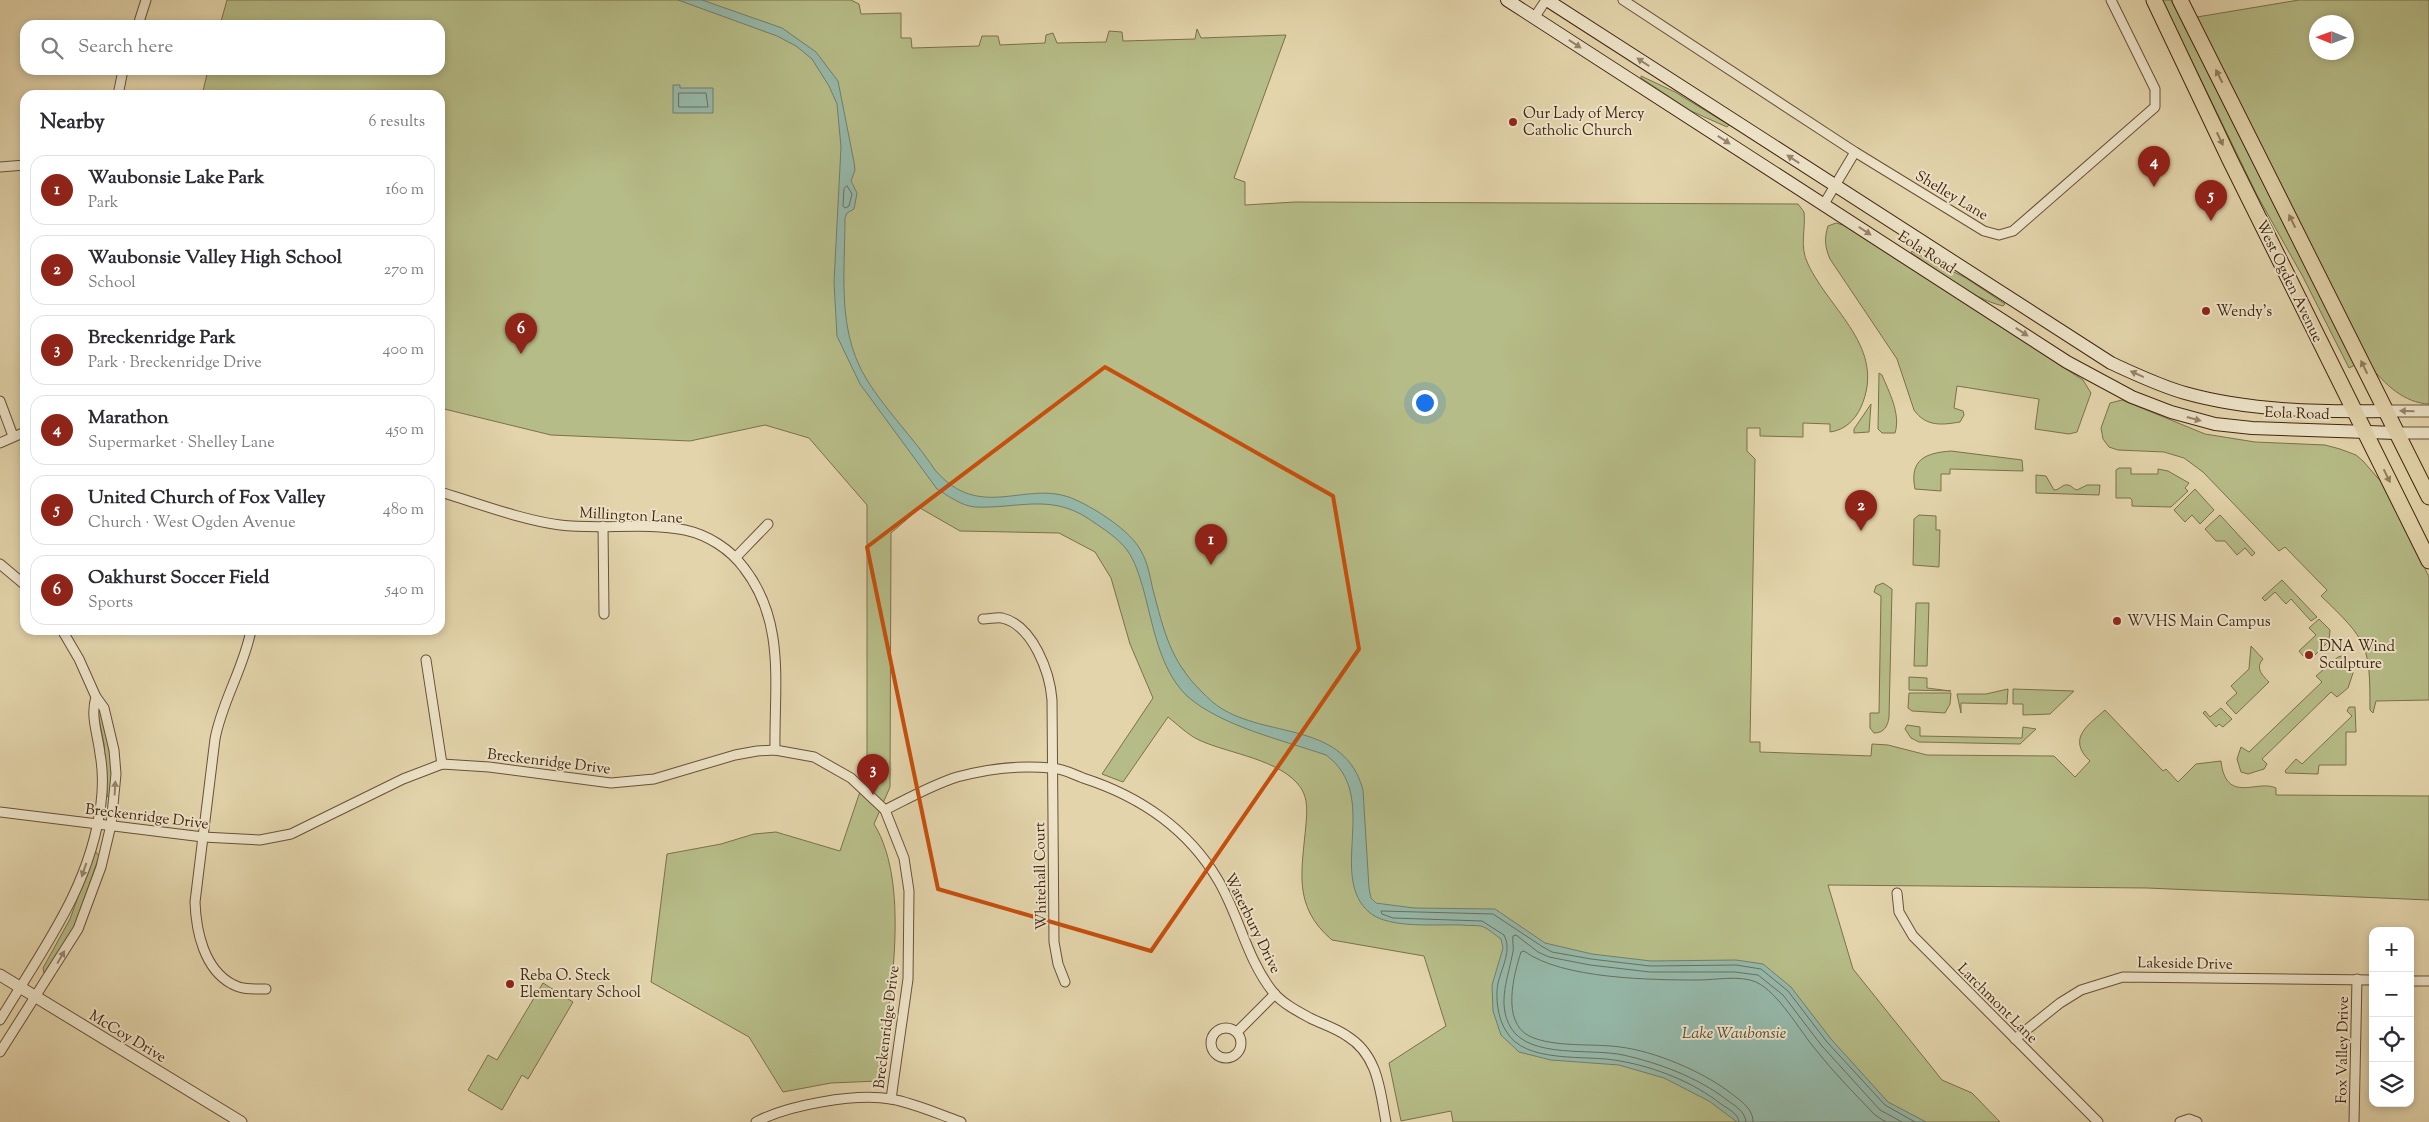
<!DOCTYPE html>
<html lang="en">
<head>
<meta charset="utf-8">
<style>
	:root { --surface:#fff; --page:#f2f2f3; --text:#2b2b33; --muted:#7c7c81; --line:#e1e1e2; --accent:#8f2418 }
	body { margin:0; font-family:"Sorts Mill Goudy",serif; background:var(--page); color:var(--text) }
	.controls { position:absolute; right:15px; bottom:15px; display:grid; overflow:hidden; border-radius:10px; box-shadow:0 2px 8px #0003 }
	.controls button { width:45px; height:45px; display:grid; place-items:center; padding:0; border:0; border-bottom:1px solid var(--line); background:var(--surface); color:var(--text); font:25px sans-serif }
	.compass { position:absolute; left:2309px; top:15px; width:45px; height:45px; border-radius:50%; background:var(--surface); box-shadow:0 2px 8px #0003; rotate:271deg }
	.you { position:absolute; left:1424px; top:402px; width:18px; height:18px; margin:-12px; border:4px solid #fff; border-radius:50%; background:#1a73e8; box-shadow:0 0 0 8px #1a73e833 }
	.badge { display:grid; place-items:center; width:32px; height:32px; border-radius:50%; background:var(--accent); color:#fff; font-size:16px; font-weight:700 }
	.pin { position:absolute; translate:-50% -41px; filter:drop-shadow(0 1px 2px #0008) }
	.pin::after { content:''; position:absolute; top:26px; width:18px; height:15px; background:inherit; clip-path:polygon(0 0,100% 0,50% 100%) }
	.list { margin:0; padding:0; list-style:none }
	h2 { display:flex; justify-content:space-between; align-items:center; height:65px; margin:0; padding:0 20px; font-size:21px }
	h2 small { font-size:16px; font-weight:400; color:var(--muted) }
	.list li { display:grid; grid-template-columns:32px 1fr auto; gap:15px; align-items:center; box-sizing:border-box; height:70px; margin:0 10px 10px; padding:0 10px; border:1px solid var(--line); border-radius:15px }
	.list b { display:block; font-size:19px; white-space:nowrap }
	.list p { margin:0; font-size:16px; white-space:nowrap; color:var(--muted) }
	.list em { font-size:16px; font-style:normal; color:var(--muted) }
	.icon { flex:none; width:28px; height:28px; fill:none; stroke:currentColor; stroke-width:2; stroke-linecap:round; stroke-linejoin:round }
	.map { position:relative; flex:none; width:2429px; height:1122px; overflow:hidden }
	.search { position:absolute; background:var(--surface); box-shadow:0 2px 8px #0003; left:20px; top:20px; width:425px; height:55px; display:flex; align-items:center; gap:12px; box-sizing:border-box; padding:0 18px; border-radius:15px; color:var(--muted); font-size:19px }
	.panel { position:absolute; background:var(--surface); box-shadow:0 2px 8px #0003; left:20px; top:90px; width:425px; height:545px; border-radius:15px }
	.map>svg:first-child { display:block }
	.green { fill:#b6bc87; stroke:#7c704c; fill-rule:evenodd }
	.water { fill:#95b8a9; stroke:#747d6c }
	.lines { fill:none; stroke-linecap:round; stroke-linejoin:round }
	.shore { stroke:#6c6e5c; stroke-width:1 }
	.minor-casing { stroke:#6a5137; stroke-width:11 }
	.tertiary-casing { stroke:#6a5137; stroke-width:13 }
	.secondary-casing { stroke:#422510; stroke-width:14 }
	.primary-casing { stroke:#422510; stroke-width:17 }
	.minor { stroke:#ede3c8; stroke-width:9 }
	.tertiary { stroke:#ede3c8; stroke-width:11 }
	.secondary { stroke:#ede3c8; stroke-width:12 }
	.primary { stroke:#e3d4ab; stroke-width:15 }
	.oneway { fill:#98846c }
	.oneway2 { fill:#927c5e }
	.marked { fill:none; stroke:#c74f0d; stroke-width:4; stroke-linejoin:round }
	.poi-dot { fill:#8f2418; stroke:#ede3c8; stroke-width:2 }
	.labels { text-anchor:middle; stroke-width:4; stroke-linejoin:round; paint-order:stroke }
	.poi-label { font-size:15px; fill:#422510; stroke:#ede3c8; text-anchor:start }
	.street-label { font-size:15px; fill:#422510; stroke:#ede3c8 }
	.water-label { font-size:16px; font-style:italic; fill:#574a36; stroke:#ede3c8 }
</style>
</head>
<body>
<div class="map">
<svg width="2429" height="1122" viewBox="0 0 2429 1122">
	<rect width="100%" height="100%" fill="#e3d4ab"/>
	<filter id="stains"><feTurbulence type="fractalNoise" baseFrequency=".004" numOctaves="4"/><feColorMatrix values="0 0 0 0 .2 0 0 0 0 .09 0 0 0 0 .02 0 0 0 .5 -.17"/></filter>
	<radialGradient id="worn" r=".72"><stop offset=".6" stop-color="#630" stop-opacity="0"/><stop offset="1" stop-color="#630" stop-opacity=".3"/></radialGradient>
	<!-- green -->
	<g class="green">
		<path d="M227,0H851L859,4L861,14L901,13V38H911L912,48L979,46L982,36H998L1000,45L1045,43L1046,35L1053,33L1057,43L1106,42L1109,31L1122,32L1123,41L1195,39L1197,29L1201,38L1286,35L1234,178L1245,182V205L1295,202L1798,204L1804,212C1806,230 1799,246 1808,264C1830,311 1887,348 1861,407C1855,420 1845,430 1830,432V424L1803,423V437L1760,436V428H1747V451L1755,459L1750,742H1760V752L1871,756L1872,744L1888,745L1927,755L2054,756L2075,777L2090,761C2065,738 2091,723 2105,710L2163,771L2166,769L2178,782L2196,764L2221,761C2226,805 2257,779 2276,788V795L2429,796V900L2147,888L1828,885L1853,969L1942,1080L1972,1093L2000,1122H1453L1451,1111L1401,1121L1389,1063L1446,1026L1424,956L1332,940C1292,906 1302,871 1306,824C1307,811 1308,799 1301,788C1281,759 1229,754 1199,740C1188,735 1177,724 1168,717L1123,782L1102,774L1153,698L1130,644L1111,578L1095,552L1059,533L960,531L920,508L891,533L890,787L874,824C913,887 888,1011 878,1081L831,1083L783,1092L749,1037L651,982L667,854L721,844L754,834L776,832L840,851L867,771V505L809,438L765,425L690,441L551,435L440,408V95H202L208,70H440V25H220Z"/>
		<path d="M2162,0H2171L2355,365L2349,368L2303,277L2257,195Z"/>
		<path d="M2299,0H2429V404C2404,403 2385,384 2370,366L2197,17ZM2316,22H2346V52H2316Z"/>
		<path d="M1641,76L1675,92L1729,125L1727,127L1691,111L1641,78Z"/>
		<path d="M1836,223L1843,225L2083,380L2091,393L2077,432L2069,434L2035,429L2039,399L1957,386L1954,408L1963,411L1964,415L1960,422C1942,425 1926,427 1914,410L1897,359L1830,259C1825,247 1824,239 1828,226Z"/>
		<path d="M1912,251L1966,278L2005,304L2003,306C1970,298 1940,271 1911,253Z"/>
		<path d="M1879,373L1882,375C1889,392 1901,414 1895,433H1882L1878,429Z"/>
		<path d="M2122,400L2205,434L2255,442L2325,445L2340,449L2356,455L2363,461L2384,485L2429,577V700L2376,701L2373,713L2370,710C2370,645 2368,641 2321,596L2327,590L2285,547L2279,551L2203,472L2184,458L2164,452L2118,450L2109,447L2103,439L2101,428L2110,403Z"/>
		<path d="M1871,404L1869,432L1854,433V429Z"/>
		<path d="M1951,451L2022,460L2023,471L1950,469V474H1941V491L1915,489C1909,459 1926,453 1951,451Z"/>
		<path d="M2119,468H2131V474H2158V469L2168,471L2189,483L2185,488L2188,491L2171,507L2132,506V500L2130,498H2116V470Z"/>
		<path d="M2036,475L2046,476L2054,490C2060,490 2062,484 2068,485C2071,485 2073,489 2077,490L2087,485H2100L2099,495L2036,493Z"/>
		<path d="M2195,489L2214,510L2200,524L2192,515L2185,522L2174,510Z"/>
		<path d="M1919,515L1936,516V530H1940L1939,567L1913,565L1914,519Z"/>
		<path d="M2220,515L2255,553L2252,556L2245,548L2237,555L2225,541H2216L2205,529Z"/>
		<path d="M2282,580L2317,617L2311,621L2291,599L2286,604L2275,592L2265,601L2262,598Z"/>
		<path d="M1883,583L1892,589L1889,717C1888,726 1884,733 1874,733L1870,728V713H1879L1881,596L1874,592L1876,586Z"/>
		<path d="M1916,603H1929L1927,666H1914Z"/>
		<path d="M2319,619L2330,630L2329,641L2315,655L2309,652L2303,656L2299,651L2316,635L2309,628Z"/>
		<path d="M2251,646L2263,659C2255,668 2262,675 2269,682L2236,714L2226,703L2237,693L2231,686L2249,669Z"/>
		<path d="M2342,656L2349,661L2353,673L2348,688L2337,697L2331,692L2262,759L2267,764L2264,769L2248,774L2241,772L2237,759L2241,747L2249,752L2322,682L2316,676L2338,657Z"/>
		<path d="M1909,677L1927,678V688L1951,691L1909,690Z"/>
		<path d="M2008,689L2007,704L1961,703V713L1957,694H1986Z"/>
		<path d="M2013,689L2074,691L2050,714L2023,715V704H2013Z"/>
		<path d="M1909,693H1951L1950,704L1945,713L1912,711L1908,708Z"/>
		<path d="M2349,707H2355L2356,732H2346V765H2319L2318,774L2286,773L2285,771L2296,759L2302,764L2352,716L2347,711Z"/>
		<path d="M2221,708L2232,719L2223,727L2219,724L2216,727L2203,713L2205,711L2210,717Z"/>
		<path d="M97,710L100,711C109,740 114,768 110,799L107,796L104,744Z"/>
		<path d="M1907,725L1920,727V736L2022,738L2023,727L2036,729L2020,744L1919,742L1911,738L1905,729Z"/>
		<path d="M96,852L99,856L75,927L44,973L43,968L70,919L94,853Z"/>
		<path d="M543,983L573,1002L528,1079L522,1075L502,1110L468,1090L488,1055L497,1060Z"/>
	</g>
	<!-- water -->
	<g class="water">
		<path d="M678,0H702L782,28L816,52L838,81L854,162L855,170L851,181L857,193L854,209L847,213L845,218C845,266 838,320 859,365C875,400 913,436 935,470C981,524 1028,477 1076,500C1096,509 1131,531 1141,551C1148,563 1150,577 1153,590C1164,631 1170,660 1201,691C1208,698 1215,705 1224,710C1273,738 1345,723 1363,790L1369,888L1371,898L1376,903L1383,904L1414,908L1495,909L1545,943L1592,954L1651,961L1736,960L1763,964L1791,987L1831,1039L1888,1102L1926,1122H1737L1709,1101L1664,1078L1619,1065L1551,1060L1519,1052L1501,1035L1493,1011L1492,985L1503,948L1501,939C1495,935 1488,928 1481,926C1476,925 1468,926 1462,925C1437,924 1390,929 1370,913C1326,876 1382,796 1326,755C1282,740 1221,726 1187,696C1159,669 1153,624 1143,588C1139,575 1135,561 1127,550C1117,537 1102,528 1089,519C1050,493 1017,509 975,507C962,506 948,496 937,489L860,384L837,336L834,282L841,147L837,104L829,86L812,59L796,46L777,36Z"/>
		<path d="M673,85H680V88H713V113H673Z"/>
	</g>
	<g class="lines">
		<!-- shore -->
		<g class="shore">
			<path d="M679,93H706L708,107H679Z"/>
			<path d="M847,186L852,194L849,206L845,208L843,206L844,189Z"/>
			<path d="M1739,1122C1739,1114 1728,1109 1721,1104C1693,1082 1655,1067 1620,1061C1587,1054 1525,1065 1506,1031C1498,1019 1495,997 1498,983C1502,967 1512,950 1504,935L1482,921L1393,918L1382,914L1381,911L1493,914L1543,947L1552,952L1591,959L1650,966L1736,965L1761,969L1788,991L1827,1042L1885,1105L1915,1122"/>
			<path d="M1746,1122C1745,1111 1735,1106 1727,1100C1697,1077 1659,1063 1623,1055C1592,1048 1530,1059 1511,1028C1496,1003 1509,976 1513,951C1514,946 1512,941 1513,936L1516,935L1538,952L1549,957L1590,965L1650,972H1735L1758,975L1783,995L1822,1046L1880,1110L1902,1122"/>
			<path d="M1753,1122C1753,1107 1739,1100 1728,1091C1701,1071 1654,1051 1620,1047C1592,1043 1555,1048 1529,1036C1501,1021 1514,974 1521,952L1524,951C1562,979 1651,980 1699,980C1715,980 1740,975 1756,982C1779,993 1799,1030 1816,1050C1834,1073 1855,1094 1875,1115L1886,1122"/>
		</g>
		<!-- minor casing -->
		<g class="minor-casing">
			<g id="minor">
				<path d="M1623,0L1855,152L1984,231L1999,235L2013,231L2155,107V89L2111,0"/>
				<path d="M1534,18L1546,0"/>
				<path d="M138,25L146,0"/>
				<path d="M118,95L123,70"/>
				<path d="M0,167L25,165"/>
				<path d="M1824,204L1855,152"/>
				<path d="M0,401L13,436"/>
				<path d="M0,443L25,432"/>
				<path d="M440,492C478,503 521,520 560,525C601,530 644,522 685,530C708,535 730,549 744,568C786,622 774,685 775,750"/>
				<path d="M603,526L604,614"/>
				<path d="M736,557L768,524"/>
				<path d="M0,564L25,585"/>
				<path d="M983,619C989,619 997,617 1002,618C1033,625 1050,673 1052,700L1054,942L1058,964L1065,982"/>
				<path d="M251,630C244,668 222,701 215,739L195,902C196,931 204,969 232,984C242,990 255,989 266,989"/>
				<path d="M426,660L442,764"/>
				<path d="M885,810C909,798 932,785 957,777C987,769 1021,765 1051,768C1062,768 1073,774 1083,778C1139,796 1188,829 1218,880C1240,917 1246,958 1273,992C1282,1003 1297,1011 1310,1018C1322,1024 1336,1028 1347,1036C1378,1055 1380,1090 1386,1122"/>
				<path d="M0,812L203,837L260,840L291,834L403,779L442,764L489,767L611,783L654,779L735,755L757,751L775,750L814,757L851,778L885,810L904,858L909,891L908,979L891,1099"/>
				<path d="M1897,893L1899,912L1913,936L2098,1122"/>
				<path d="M2410,981H2429"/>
				<path d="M0,1020C42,950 91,887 101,803C103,787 103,770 100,754C98,735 90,716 96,697"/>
				<circle cx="1226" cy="1043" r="15"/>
				<path d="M1237,1032L1275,994"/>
				<path d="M2015,1039L2060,1003L2081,990L2123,977L2373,980"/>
				<path d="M0,1052L78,929L101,867L111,825L116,774L114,750L104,708L96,697L79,659L62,630"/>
				<path d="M756,1122C788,1105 855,1093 891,1099C914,1103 938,1114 961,1122"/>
				<path d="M2180,1122L2189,1119L2197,1122"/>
				<path d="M2354,1122L2357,979"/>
			</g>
		</g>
		<!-- tertiary casing -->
		<g class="tertiary-casing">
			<g id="tertiary">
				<path d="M2386,411H2429"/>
				<path d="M2397,433H2429"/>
				<path d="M0,975L241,1122"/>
			</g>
		</g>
		<!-- secondary casing -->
		<g class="secondary-casing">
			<g id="secondary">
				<path d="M1507,0L2067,362L2132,397L2171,412L2215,424L2252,428L2397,433"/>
				<path d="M1547,0L2111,363C2135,374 2160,386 2185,393C2249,411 2319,412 2386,411"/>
			</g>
		</g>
		<!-- primary casing -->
		<g class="primary-casing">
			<g id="primary">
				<path d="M2154,0L2230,160L2429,561"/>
				<path d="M2180,0L2429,497"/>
			</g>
		</g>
		<!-- minor -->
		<use href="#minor" class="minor"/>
		<!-- tertiary -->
		<use href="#tertiary" class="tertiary"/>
		<!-- secondary -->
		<use href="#secondary" class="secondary"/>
		<!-- primary -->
		<use href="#primary" class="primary"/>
	</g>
	<!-- one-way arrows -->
	<defs><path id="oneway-solid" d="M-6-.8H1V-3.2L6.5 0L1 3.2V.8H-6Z" transform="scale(1.25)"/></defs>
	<g class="oneway">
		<use href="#oneway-solid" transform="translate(1575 44) rotate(33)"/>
		<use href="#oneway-solid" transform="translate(1643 62) rotate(-147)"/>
		<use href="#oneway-solid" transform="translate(1724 140) rotate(33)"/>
		<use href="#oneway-solid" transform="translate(1793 159) rotate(-147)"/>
		<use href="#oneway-solid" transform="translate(1865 231) rotate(33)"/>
		<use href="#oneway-solid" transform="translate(2022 332) rotate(33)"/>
		<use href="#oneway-solid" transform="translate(2137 374) rotate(-156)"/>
		<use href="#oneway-solid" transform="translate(2407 411) rotate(-179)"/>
		<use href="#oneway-solid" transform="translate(2194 419) rotate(15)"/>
		<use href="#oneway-solid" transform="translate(115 788) rotate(-87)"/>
		<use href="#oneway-solid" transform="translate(84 870) rotate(109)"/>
		<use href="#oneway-solid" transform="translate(61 957) rotate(-60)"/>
	</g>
	<g class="oneway2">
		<use href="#oneway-solid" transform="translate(2219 76) rotate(-117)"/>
		<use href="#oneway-solid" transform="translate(2220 139) rotate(65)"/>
		<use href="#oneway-solid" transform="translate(2292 221) rotate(-116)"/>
		<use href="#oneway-solid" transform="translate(2364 367) rotate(-116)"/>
		<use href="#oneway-solid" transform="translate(2387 476) rotate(64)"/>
	</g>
	<!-- marked area -->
	<path class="marked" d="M1105,367L1333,496L1359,649L1151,951L938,889L867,547Z"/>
	<!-- markers -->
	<g class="poi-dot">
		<circle cx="1513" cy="122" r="5"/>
		<circle cx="2206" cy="311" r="5"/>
		<circle cx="2117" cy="621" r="5"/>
		<circle cx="2309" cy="655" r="5"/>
		<circle cx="510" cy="984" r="5"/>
	</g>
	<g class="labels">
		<!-- poi labels -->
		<g class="poi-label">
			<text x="1523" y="118">Our Lady of Mercy<tspan x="1523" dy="17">Catholic Church</tspan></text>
			<text x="2216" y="316">Wendy's</text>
			<text x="2127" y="626">WVHS Main Campus</text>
			<text x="2319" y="651">DNA Wind<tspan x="2319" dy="17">Sculpture</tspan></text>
			<text x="520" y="980">Reba O. Steck<tspan x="520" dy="17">Elementary School</tspan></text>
		</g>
		<!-- street labels -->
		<g class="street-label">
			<text transform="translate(1952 195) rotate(31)" y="5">Shelley Lane</text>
			<text transform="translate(1927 252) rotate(33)" y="5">Eola Road</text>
			<text transform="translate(2290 281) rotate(64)" y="5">West Ogden Avenue</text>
			<text transform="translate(2297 413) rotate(2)" y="5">Eola Road</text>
			<text transform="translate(631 515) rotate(3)" y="5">Millington Lane</text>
			<text transform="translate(549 761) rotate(7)" y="5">Breckenridge Drive</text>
			<text transform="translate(147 816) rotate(7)" y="5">Breckenridge Drive</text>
			<text transform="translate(1040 876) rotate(-91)" y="5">Whitehall Court</text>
			<text transform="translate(1253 923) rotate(64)" y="5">Waterbury Drive</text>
			<text transform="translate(2185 963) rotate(1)" y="5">Lakeside Drive</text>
			<text transform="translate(1998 1003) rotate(45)" y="5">Larchmont Lane</text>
			<text transform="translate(886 1027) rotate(-83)" y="5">Breckenridge Drive</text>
			<text transform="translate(128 1036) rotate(31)" y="5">McCoy Drive</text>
			<text transform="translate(2342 1050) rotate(-89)" y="5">Fox Valley Drive</text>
		</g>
		<!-- water labels -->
		<g class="water-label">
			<text x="1734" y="1038">Lake Waubonsie</text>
		</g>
	</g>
	<rect width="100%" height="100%" filter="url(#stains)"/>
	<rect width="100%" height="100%" fill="url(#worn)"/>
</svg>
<div class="controls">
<button>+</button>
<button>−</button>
<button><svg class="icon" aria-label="locate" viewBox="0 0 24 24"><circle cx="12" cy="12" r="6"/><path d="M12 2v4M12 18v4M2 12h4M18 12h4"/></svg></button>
<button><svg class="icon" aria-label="layers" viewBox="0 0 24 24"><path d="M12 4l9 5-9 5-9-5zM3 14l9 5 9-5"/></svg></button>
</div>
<svg class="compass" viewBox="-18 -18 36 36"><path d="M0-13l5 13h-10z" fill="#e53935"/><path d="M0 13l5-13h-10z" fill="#7c7c81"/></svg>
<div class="you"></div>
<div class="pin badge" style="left:1211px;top:565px">1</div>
<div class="pin badge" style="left:1861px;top:531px">2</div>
<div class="pin badge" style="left:873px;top:795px">3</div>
<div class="pin badge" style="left:2154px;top:187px">4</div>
<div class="pin badge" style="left:2211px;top:221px">5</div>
<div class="pin badge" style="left:521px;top:354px">6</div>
<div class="search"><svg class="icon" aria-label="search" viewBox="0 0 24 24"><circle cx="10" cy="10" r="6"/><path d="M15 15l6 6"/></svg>Search here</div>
<section class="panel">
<h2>Nearby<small>6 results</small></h2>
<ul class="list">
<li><span class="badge">1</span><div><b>Waubonsie Lake Park</b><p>Park</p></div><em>160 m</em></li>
<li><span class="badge">2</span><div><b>Waubonsie Valley High School</b><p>School</p></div><em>270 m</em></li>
<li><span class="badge">3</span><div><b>Breckenridge Park</b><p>Park · Breckenridge Drive</p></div><em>400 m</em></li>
<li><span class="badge">4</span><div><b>Marathon</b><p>Supermarket · Shelley Lane</p></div><em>450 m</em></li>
<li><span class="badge">5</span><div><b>United Church of Fox Valley</b><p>Church · West Ogden Avenue</p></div><em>480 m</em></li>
<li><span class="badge">6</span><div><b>Oakhurst Soccer Field</b><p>Sports</p></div><em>540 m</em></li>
</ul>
</section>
</div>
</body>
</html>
